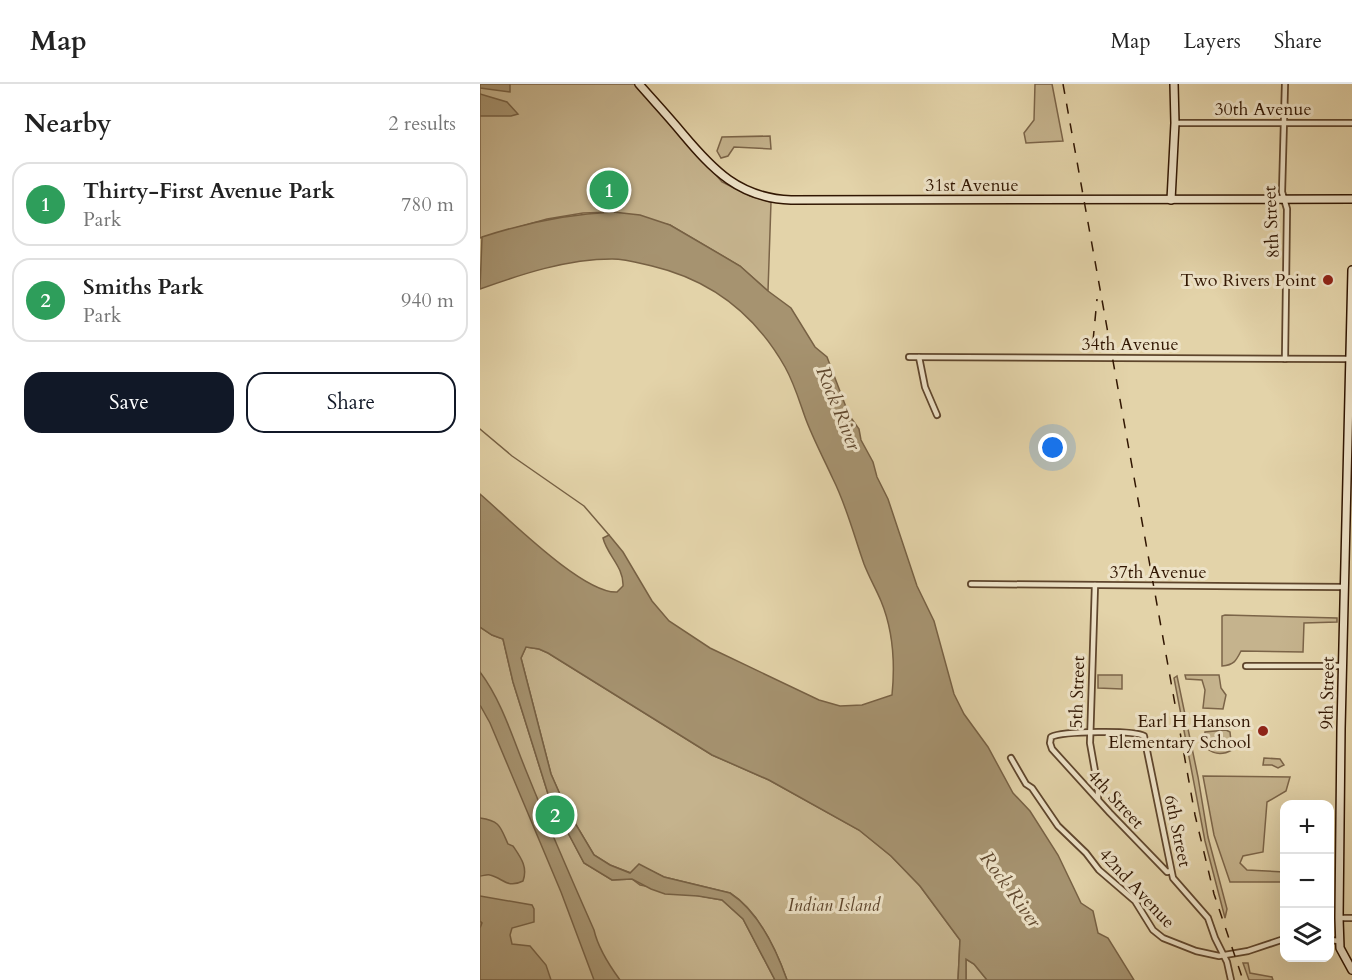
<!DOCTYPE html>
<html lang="en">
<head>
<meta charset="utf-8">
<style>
	:root { --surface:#fff; --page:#f2f2f2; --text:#222; --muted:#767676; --line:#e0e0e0; --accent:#111827 }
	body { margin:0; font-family:Cardo,serif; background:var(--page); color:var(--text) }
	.controls { position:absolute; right:18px; bottom:18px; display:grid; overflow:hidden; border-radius:12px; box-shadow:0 6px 24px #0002 }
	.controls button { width:54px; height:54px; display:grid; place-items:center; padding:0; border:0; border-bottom:2px solid var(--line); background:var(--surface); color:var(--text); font:30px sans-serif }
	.you { position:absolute; left:573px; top:364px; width:21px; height:21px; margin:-15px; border:4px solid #fff; border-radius:50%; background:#1a73e8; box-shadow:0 0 0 9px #1a73e833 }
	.badge { display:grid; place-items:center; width:39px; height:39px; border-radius:50%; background:var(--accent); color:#fff; font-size:20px; font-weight:700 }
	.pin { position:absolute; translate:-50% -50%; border:3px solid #fff; box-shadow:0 2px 6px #0006 }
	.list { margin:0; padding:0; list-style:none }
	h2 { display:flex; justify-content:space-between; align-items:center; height:78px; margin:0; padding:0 24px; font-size:26px }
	h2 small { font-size:20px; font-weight:400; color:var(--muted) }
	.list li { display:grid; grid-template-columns:39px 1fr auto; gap:18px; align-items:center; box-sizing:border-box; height:84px; margin:0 12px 12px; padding:0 12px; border:2px solid var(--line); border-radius:18px }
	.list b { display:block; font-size:22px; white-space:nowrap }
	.list p { margin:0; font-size:20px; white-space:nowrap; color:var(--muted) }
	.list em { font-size:20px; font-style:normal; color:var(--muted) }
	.actions { display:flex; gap:12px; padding:18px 24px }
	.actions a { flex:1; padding:14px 0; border:2px solid var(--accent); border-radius:18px; text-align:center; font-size:21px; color:var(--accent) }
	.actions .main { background:var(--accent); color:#fff }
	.icon { flex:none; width:33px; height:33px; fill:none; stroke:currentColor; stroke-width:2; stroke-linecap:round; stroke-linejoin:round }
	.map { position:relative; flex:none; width:872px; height:896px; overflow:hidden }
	header { display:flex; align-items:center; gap:36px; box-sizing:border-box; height:84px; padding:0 30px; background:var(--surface); border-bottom:2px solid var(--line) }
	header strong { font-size:28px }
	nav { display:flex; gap:33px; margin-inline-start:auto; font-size:21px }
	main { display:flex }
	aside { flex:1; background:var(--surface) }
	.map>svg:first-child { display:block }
	.green { fill:#c5b38d; stroke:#7b6448; stroke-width:1.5 }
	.water { fill:#a69370; stroke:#776144; stroke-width:1.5 }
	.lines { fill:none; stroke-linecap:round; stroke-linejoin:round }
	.stream { stroke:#776144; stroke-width:1.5 }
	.street-casing { stroke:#5e452c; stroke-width:8 }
	.secondary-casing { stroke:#311602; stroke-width:10 }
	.street { stroke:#ede2c7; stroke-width:4.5 }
	.secondary { stroke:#ede2c7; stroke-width:7 }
	.rail { stroke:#311602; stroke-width:1.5; stroke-dasharray:10 10; stroke-linecap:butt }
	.poi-dot { fill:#8f2418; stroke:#ede2c7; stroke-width:2 }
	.labels { text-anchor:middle; stroke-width:6; stroke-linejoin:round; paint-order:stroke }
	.street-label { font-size:18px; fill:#311602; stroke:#ede2c7 }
	.poi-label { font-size:18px; fill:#311602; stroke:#ede2c7; text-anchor:end }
	.park-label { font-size:18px; font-style:italic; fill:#5d452c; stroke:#ede2c7 }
	.water-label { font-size:20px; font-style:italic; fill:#60482e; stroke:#ede2c7 }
</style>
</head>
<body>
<header>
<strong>Map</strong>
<nav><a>Map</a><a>Layers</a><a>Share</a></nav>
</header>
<main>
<aside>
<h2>Nearby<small>2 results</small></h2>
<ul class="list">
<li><span class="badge" style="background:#2e9e5b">1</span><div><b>Thirty-First Avenue Park</b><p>Park</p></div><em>780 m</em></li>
<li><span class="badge" style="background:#2e9e5b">2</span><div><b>Smiths Park</b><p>Park</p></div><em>940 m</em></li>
</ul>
<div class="actions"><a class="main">Save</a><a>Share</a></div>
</aside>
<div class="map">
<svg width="872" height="896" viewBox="0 0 872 896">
	<rect width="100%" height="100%" fill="#e3d3a9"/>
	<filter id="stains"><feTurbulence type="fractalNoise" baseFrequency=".00333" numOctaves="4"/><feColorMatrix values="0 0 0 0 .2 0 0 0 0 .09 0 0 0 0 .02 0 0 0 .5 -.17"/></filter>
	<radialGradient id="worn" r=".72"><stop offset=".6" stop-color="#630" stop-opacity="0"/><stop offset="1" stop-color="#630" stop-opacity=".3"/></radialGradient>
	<!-- green -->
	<g class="green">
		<path d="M0,0H157L242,98L270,112L291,118L288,207L260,182L190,141L133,128L103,129L67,135L0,154Z"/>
		<path d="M555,0H572L583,57L546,59L544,49L554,36Z"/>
		<path d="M290,52L291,65L254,63L248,72L241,74L237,67L242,53Z"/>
		<path d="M745,531L857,534V538L824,539L823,568L761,567C756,577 754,581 742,582V532Z"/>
		<path d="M0,543L12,551L23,555L33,598L69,713L104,779L132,796L152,795L160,801L242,816L263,835L295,896H0Z"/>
		<path d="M46,563L59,565L68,569L232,671L289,696L379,746L411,772L440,802L480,856L478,896H307C296,865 278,827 250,809L184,793L159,781L151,789L130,781L114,771L86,724L71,690L41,574Z"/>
		<path d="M618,591H642V605L618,604Z"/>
		<path d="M705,591H739L741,604L746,611L743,625L723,624L725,606L722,596L706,595Z"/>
		<path d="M697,592L718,693L728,753L747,825L745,834L725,757L694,594Z"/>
		<path d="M746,646L750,648L752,666C741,672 731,670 724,661L725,648Z"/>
		<path d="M784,674L800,675L804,681L798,684L792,681H783Z"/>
		<path d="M723,692L810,693L806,707L787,718L783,768L763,772L760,779L767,786L804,788V798H750L734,751Z"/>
		<path d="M486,875L494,880L507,896H486Z"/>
		<path d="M763,879H768L770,889L792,893L793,896H769Z"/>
	</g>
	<!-- water -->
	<g class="water">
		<path d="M0,0H30V8L0,4Z"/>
		<path d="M0,10L27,18L38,30L31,32H0Z"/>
		<path d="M133,128L160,131L190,141L260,182L288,207L311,224L335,263L347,273L369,331L379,345L381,356L393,378L397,393L408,415L437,502L454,537L474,610L484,630L508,663L533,709L550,727L578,771L601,819L613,827L618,849L628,854L654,896H507L494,880L486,875V896H478L480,856L440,802L411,772L379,746L289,696L232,671L68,569L59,565L46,563L41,574L71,690L86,724L114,771L130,781L150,789L159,780L184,793L250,809C278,827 296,865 307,896H295L263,835L242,816L218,812L185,810L171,805L152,795L132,796L104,779L69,713L33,598L23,555L12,551L0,543V410C27,433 103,510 137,508L143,502C144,483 127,471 123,454L129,451L143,468L172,517L189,537L230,564L339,616L360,622L382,621L412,611C415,581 413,546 401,517C396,505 389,493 384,480C374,452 367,423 353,395C344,375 333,355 325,333C319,316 314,299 305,283C275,230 231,196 172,182C159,179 146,175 132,175C87,175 42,190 0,205L2,153C45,139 87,130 133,128Z"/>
		<path d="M0,588C22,617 33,655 47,689C68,741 91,794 114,846C118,864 129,881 140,896H114L81,808L10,639L0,621Z"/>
		<path d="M0,734C20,737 20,742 28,760L33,762C41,774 48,783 43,797C27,805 23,794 10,791C7,790 3,792 0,792Z"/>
		<path d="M0,812L52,821L54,825V838L32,844L30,851L32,860L50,862L66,881L71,896H0V844L2,839L0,837Z"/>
	</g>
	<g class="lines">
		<!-- stream -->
		<path class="stream" d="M0,345L32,372L104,422L129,451"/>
		<!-- street casing -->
		<g class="street-casing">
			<g id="street">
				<path d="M805,0L802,108L807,125L805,275"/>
				<path d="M695,39H872"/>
				<path d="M429,273L870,275"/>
				<path d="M439,273L445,303L457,331"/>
				<path d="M491,500L865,503"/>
				<path d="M615,501L610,659L618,704V715"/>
				<path d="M766,582H863"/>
				<path d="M531,674L546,700L552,704L578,742L606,769L619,786L655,817L673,846L683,854L716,867L739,872L768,867L804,855"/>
				<path d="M691,787L687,788L630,729L572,665L570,659L571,653C583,647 654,646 664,652L693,794L728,834L735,854L747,878L751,896"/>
				<path d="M859,834H872"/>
				<path d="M850,856L859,857"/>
			</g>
		</g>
		<!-- secondary casing -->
		<g class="secondary-casing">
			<g id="secondary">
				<path d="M159,0C173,16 188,32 202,49C233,86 259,114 311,116L872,115"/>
				<path d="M691,116L695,39L694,0"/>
				<path d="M872,186L861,645L859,834L860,864L872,886"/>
			</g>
		</g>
		<!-- street -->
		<use href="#street" class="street"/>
		<!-- secondary -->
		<use href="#secondary" class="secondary"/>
		<!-- rail -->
		<g class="rail">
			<path d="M583,0L715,731L734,810L763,896"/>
			<path d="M613,257L617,215"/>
		</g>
	</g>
	<!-- markers -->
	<g class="poi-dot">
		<circle cx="848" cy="196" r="6"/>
		<circle cx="783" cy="647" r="6"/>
	</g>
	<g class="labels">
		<!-- street labels -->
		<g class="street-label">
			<text x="783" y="31">30th Avenue</text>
			<text x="492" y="107">31st Avenue</text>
			<text transform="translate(791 138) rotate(-93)" y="6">8th Street</text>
			<text x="650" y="266">34th Avenue</text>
			<text x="678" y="494">37th Avenue</text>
			<text transform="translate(597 608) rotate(-88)" y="6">5th Street</text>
			<text transform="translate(847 609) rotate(-89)" y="6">9th Street</text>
			<text transform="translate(636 715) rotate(47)" y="6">4th Street</text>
			<text transform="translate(698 747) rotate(78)" y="6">6th Street</text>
			<text transform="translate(657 804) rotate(47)" y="6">42nd Avenue</text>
		</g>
		<!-- poi labels -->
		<g class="poi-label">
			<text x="836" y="202">Two Rivers Point</text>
			<text x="771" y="643">Earl H Hanson<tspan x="771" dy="21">Elementary School</tspan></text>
		</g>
		<!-- park labels -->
		<g class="park-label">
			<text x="354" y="827">Indian Island</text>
		</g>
		<!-- water labels -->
		<g class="water-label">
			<text transform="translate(359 324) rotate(68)" y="7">Rock River</text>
			<text transform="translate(531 805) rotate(54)" y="7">Rock River</text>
		</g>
	</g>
	<rect width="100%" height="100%" filter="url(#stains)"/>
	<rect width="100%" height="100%" fill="url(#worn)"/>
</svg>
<div class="controls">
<button>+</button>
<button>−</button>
<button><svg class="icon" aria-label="layers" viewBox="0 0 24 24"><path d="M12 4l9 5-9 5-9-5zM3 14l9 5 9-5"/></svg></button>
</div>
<div class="you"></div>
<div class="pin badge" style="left:129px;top:106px;background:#2e9e5b">1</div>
<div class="pin badge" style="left:75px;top:731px;background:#2e9e5b">2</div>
</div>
</main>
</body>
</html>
